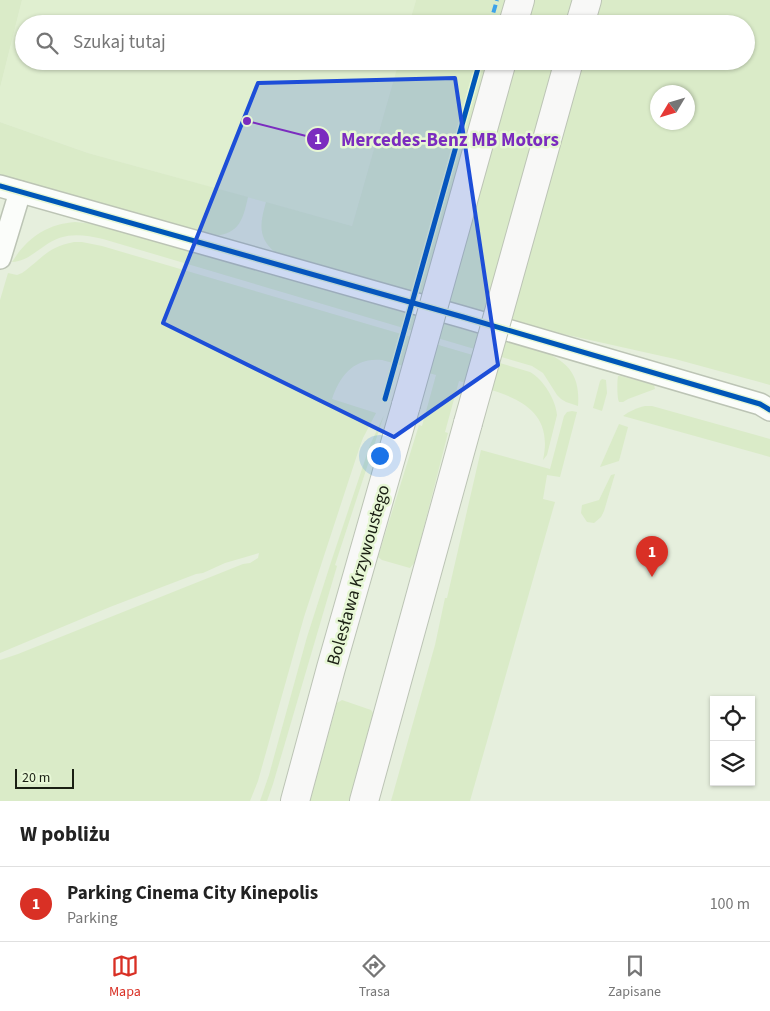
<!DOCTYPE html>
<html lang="pl">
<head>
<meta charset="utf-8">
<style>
	:root { --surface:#fff; --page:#f6f6f6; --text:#222; --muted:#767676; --line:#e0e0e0; --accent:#d93025 }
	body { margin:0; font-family:"Source Sans 3",sans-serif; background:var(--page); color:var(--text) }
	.controls { position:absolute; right:15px; bottom:15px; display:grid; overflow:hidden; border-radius:0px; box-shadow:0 1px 4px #0004 }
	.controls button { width:45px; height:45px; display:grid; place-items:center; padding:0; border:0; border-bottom:1px solid var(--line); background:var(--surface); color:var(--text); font:25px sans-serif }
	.compass { position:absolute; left:650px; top:85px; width:45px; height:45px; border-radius:50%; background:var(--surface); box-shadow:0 1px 4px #0004; rotate:232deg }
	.scale { position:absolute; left:15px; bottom:12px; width:59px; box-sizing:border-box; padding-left:5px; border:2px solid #1a1f13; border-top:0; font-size:14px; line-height:18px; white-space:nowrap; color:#1a1f13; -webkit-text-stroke:4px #e7f7d5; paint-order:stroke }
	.you { position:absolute; left:379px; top:455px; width:18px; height:18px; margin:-12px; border:4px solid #fff; border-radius:50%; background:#1a73e8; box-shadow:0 0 0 8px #1a73e833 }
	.badge { display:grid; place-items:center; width:32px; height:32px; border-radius:50%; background:var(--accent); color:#fff; font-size:16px; font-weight:700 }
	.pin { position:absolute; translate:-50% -41px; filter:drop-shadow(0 1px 2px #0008) }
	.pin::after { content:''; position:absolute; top:26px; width:18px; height:15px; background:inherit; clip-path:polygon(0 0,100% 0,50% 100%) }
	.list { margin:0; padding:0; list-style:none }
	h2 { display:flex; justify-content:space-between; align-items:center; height:65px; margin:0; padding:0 20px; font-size:21px }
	h2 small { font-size:16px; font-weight:400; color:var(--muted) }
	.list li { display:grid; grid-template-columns:32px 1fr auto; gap:15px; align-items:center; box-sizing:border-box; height:75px; padding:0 20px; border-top:1px solid var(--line) }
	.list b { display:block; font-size:19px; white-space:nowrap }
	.list p { margin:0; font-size:16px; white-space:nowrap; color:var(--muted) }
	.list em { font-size:16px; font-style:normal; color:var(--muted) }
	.icon { flex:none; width:28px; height:28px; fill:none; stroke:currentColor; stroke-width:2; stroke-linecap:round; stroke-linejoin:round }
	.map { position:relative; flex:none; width:770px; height:801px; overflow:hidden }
	.search { position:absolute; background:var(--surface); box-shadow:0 1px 4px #0004; left:15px; right:15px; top:15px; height:55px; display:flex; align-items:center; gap:12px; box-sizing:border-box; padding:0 18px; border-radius:28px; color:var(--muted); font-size:19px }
	.sheet { height:140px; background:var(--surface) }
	nav { display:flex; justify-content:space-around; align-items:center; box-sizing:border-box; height:70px; border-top:1px solid var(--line); background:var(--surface); font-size:14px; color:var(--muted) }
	nav a { display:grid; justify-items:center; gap:2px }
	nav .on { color:var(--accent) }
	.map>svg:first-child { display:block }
	.built { fill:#e0efd0 }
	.green { fill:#daebc8; fill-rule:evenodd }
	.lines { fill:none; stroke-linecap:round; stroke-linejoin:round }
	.street-casing { stroke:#bcc4b5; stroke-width:24 }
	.secondary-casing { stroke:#bcc4b5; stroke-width:30 }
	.street { stroke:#fbfdfa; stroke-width:21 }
	.secondary { stroke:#f8f8f7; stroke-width:28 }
	.secondary-bridge-casing { stroke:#bcc4b5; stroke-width:30; stroke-linecap:butt }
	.secondary-bridge { stroke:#f8f8f7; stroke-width:28 }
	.quiet { stroke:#3da2ea; stroke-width:4; stroke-dasharray:8 4; stroke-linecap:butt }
	.cycleway-casing { stroke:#e7f7d5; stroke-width:8 }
	.cycleway { stroke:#0057b8; stroke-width:5 }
	.marked { fill:#1d4ed8; fill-opacity:0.2; stroke:#1d4ed8; stroke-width:4; stroke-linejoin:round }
	.labels { text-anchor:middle; stroke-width:5; stroke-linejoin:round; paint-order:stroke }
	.street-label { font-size:18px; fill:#1a1f13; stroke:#e7f7d5 }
	.leader { fill:none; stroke:#7b2cbf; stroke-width:2 }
	.callout-dot { fill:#7b2cbf; stroke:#e7f7d5; stroke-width:2 }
	.mark-label { font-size:15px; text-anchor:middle; font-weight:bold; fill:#fff }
	.callout-label { font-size:19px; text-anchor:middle; font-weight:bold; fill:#7b2cbf; stroke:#e7f7d5; stroke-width:5; stroke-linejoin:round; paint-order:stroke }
</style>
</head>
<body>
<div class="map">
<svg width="770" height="801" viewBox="0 0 770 801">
	<rect width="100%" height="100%" fill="#e6efdd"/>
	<!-- built -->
	<path class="built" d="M22,0H416L409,24H24V61H399L352,226L88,153L0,122V88Z"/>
	<!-- green -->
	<g class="green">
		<path d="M0,0H22L0,88Z"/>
		<path d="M416,0H770V385L675,359L545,330L276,253C257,238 260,223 266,202L352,226L399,61H746V24H409ZM658,92H688V122H658Z"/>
		<path d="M0,122L88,153L248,197C243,219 240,233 215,236L0,175Z"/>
		<path d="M75,222L96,224L549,354C572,365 580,380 578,406L566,402L561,399L557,395L543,373L532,366L103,239C80,234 63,232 43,247C32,254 26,261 12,262C27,238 47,224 75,222Z"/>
		<path d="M74,242H82L102,246L530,372C543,379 556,400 557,415L547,455L543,460C556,401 501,393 459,381L445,432L448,433L415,562L410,568L382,560L378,557L419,425L422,426L436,375L382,360C355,357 340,375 332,399L376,413L363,438L359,449L304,617L258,781L250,801H0V660L18,654L243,564L250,563L258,558L259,553L225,563L203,573L196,574L110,607L0,653V300L8,273L17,275L22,273C42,259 47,247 74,242Z"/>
		<path d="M618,376H621L654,385L655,389L628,399L623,402H619C617,398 617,381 618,376Z"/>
		<path d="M602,379L606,380L607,393L602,411L593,408L600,381Z"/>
		<path d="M645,406H652L770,439V457L623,416C630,411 636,408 645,406Z"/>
		<path d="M572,411L577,412L560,477L547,475L543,499L555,502L470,801H391L435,645L445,598H447L481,450L550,469L564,416L567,412Z"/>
		<path d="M384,415L335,565L337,566L273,784L267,801H260L269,775L307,637L331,562L370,445Z"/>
		<path d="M619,424L628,427L619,461L600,467Z"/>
		<path d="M615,474L604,511L601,517L594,523L587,522L581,513L582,505L599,500L611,475Z"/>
		<path d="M342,700L371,710L373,713L349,801H310L337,703Z"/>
	</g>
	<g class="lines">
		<!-- street casing -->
		<g class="street-casing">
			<g id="street">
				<path d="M0,186L463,317L760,404L770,410"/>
				<path d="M0,258L20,192"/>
			</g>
		</g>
		<!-- secondary casing -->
		<g class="secondary-casing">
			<g id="secondary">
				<path d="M513,24L520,0"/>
				<path d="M580,24L587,0"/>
				<path d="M295,801L331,668L406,405"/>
				<path d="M364,801L468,423"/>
			</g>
		</g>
		<!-- street -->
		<use href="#street" class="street"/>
		<!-- secondary -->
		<use href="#secondary" class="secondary"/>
		<!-- secondary-bridge casing -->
		<g class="secondary-bridge-casing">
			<g id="secondary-bridge">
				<path d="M406,405L502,61"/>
				<path d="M468,423L569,61"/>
			</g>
		</g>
		<!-- secondary-bridge -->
		<use href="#secondary-bridge" class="secondary-bridge"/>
		<!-- quiet -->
		<path class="quiet" d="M490,24L497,0"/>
		<!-- cycleway casing -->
		<g class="cycleway-casing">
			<g id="cycleway">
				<path d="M0,186L463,317L760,404L770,410"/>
				<path d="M385,399L480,61"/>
			</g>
		</g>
		<!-- cycleway -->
		<use href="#cycleway" class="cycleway"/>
	</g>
	<!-- marked area -->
	<path class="marked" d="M455,78L498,365L394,437L163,323L258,83Z"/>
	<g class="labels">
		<!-- street labels -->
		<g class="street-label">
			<text transform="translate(358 575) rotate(-74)" y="6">Bolesława Krzywoustego</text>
		</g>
	</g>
	<!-- callouts -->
	<path class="leader" d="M247 121L318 139"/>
	<g class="callout-dot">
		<circle cx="247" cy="121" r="5"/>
		<circle cx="318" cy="139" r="12"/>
	</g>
	<g class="mark-label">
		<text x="318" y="144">1</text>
	</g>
	<g class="callout-label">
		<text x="450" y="146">Mercedes-Benz MB Motors</text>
	</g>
</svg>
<div class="controls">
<button><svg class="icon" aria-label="locate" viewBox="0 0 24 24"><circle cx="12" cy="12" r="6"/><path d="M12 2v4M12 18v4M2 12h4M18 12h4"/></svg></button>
<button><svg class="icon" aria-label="layers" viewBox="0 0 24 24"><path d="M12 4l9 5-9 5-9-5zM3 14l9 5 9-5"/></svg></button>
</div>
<svg class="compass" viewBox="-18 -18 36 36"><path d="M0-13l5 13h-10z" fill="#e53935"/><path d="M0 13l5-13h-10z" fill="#767676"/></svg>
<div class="scale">20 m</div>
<div class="you"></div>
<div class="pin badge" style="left:652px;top:577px">1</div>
<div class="search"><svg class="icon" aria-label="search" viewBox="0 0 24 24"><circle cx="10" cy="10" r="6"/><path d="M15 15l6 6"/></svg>Szukaj tutaj</div>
</div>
<section class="sheet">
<h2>W pobliżu<small></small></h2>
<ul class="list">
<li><span class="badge">1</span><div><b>Parking Cinema City Kinepolis</b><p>Parking</p></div><em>100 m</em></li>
</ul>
</section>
<nav>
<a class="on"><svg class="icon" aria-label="map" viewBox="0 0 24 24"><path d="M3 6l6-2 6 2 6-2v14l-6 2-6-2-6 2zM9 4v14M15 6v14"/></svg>Mapa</a>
<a><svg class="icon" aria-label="directions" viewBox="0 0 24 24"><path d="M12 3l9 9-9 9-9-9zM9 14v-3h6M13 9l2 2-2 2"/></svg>Trasa</a>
<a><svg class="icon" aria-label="saved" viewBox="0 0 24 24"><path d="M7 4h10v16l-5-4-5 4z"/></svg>Zapisane</a>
</nav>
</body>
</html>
